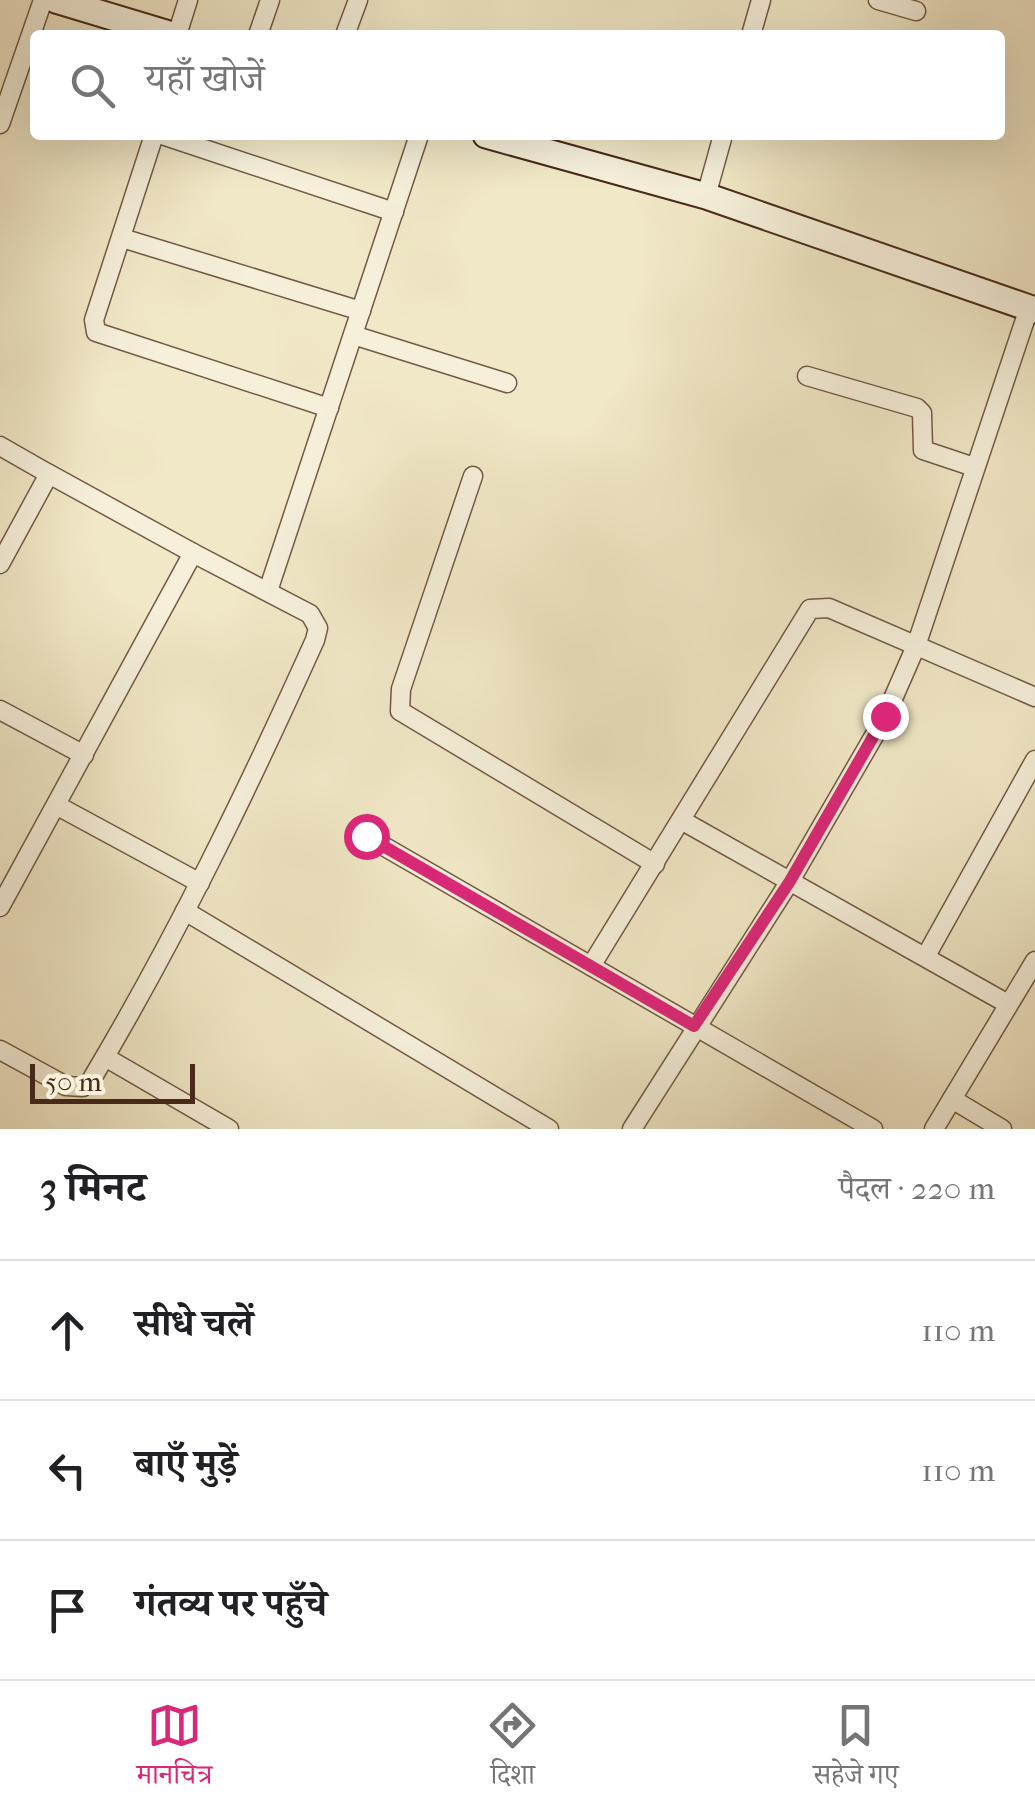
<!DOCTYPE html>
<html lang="hi">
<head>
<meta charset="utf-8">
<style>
	:root { --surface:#fff; --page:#f6f6f6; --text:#202124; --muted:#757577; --line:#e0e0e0; --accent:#db2777 }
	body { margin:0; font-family:"IM FELL French Canon","Noto Serif Devanagari",serif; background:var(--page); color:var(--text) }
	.scale { position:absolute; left:30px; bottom:25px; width:165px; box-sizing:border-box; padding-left:10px; border:5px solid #492a18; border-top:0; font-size:28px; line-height:35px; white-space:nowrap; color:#492a18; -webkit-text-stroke:8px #f6f0db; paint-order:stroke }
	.stop { position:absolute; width:30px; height:30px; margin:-22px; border:8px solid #db2777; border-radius:50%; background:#fff }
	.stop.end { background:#db2777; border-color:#fff; box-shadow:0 2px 10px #0008 }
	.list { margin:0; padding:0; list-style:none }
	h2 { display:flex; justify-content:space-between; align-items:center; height:130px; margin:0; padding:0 40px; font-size:42px }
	h2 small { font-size:32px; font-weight:400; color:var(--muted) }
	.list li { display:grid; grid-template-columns:65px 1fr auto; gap:30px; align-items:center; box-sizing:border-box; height:140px; padding:0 40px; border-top:2px solid var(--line) }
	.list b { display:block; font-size:38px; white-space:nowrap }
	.list em { font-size:32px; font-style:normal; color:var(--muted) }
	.icon { flex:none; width:55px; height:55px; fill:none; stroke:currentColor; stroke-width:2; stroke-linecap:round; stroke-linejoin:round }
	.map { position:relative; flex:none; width:1035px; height:1129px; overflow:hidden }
	.search { position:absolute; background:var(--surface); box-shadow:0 10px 40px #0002; left:30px; right:30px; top:30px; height:110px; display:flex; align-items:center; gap:25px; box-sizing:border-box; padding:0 35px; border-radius:10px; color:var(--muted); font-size:38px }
	.sheet { height:550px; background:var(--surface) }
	nav { display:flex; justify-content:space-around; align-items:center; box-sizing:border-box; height:140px; border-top:2px solid var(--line); background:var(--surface); font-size:28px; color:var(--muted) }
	nav a { display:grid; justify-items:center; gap:5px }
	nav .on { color:var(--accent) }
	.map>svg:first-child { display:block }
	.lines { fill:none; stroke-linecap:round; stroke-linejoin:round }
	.street-casing { stroke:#735a44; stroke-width:21 }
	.secondary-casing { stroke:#492a18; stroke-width:29 }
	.street { stroke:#f6f0db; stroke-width:18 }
	.secondary { stroke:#f6f0db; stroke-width:25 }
	.route { stroke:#db2777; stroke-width:12 }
</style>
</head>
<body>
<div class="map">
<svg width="1035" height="1129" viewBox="0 0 1035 1129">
	<rect width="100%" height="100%" fill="#f1e8c7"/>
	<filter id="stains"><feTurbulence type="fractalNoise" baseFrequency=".002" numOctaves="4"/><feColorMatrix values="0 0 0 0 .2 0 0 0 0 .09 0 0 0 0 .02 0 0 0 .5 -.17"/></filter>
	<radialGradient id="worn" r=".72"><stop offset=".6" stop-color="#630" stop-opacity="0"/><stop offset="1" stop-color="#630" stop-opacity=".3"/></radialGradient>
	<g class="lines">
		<!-- street casing -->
		<g class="street-casing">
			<g id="street">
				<path d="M878,0L916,11"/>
				<path d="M177,35L188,0"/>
				<path d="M258,35L270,0"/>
				<path d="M345,35L358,0"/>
				<path d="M751,35L761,0"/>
				<path d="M0,124L43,0"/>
				<path d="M154,135L94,320L96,332L329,408"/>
				<path d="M162,135L394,212"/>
				<path d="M706,196L723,135"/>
				<path d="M122,238L361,311"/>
				<path d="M353,335L507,383"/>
				<path d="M807,376L917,408L922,413L923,450L974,467"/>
				<path d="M0,446L49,474L0,564"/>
				<path d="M49,474L193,553"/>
				<path d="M473,476L401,689L400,711L655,864"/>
				<path d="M268,591L419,135"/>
				<path d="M0,710L84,755"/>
				<path d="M56,805L200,883"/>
				<path d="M681,820L1008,1004"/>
				<path d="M366,836L873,1129"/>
				<path d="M0,907L193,553L310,614L318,628L315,640C247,791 175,940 90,1082L83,1087L66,1086L0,1050"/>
				<path d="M185,911L549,1129"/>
				<path d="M926,956L1035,760"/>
				<path d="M591,966L810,609L829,608L1035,697"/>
				<path d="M105,1057L229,1129"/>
				<path d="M952,1099L1002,1129"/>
				<path d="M632,1129L790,881L885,717L916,646L1029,308"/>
				<path d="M934,1129L1035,961"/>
			</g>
		</g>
		<!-- secondary casing -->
		<g class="secondary-casing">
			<g id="secondary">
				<path d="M56,0L172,35"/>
				<path d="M486,135L706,196L1035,310"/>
			</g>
		</g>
		<!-- street -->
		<use href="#street" class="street"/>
		<!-- secondary -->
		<use href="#secondary" class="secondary"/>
	</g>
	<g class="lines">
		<!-- route -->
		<path class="route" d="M366,836L694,1026L790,881L885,716"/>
	</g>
	<rect width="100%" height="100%" filter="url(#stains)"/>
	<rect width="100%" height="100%" fill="url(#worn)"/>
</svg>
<div class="scale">50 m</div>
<div class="stop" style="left:366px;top:836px"></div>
<div class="stop end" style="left:885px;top:716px"></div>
<div class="search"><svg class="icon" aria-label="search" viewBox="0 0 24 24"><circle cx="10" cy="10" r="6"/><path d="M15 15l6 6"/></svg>यहाँ खोजें</div>
</div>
<section class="sheet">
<h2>3 मिनट<small>पैदल · 220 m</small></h2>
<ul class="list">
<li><svg class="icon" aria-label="ahead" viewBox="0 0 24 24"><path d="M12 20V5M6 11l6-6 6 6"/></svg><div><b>सीधे चलें</b></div><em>110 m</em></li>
<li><svg class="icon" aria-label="left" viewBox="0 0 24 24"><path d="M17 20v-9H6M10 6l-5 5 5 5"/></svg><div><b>बाएँ मुड़ें</b></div><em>110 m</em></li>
<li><svg class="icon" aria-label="arrive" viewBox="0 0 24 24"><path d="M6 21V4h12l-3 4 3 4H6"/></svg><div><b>गंतव्य पर पहुँचे</b></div></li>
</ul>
</section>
<nav>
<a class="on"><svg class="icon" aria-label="map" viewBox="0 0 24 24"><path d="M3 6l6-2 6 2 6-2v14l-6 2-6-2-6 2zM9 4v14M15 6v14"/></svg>मानचित्र</a>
<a><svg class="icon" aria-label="directions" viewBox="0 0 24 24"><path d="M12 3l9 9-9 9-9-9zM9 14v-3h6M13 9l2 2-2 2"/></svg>दिशा</a>
<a><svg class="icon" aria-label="saved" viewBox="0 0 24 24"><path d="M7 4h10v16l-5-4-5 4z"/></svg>सहेजे गए</a>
</nav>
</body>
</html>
